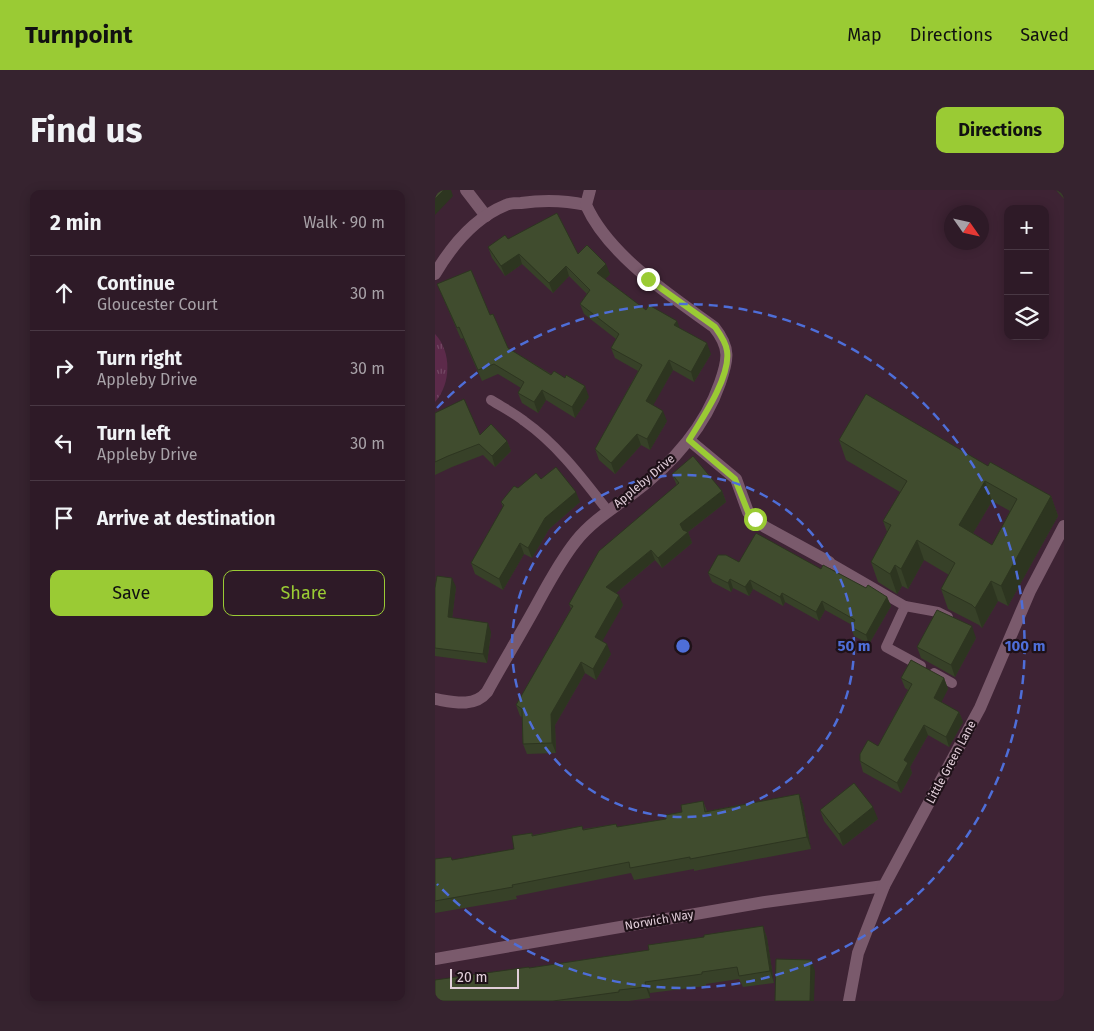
<!DOCTYPE html>
<html lang="en">
<head>
<meta charset="utf-8">
<style>
	:root { --surface:#2e1a27; --page:#36232f; --text:#f1f3f6; --muted:#a7a1a7; --line:#493844; --accent:#9acb34 }
	body { margin:0; font-family:"Fira Sans",sans-serif; background:var(--page); color:var(--text) }
	.controls { position:absolute; right:15px; top:15px; display:grid; overflow:hidden; border-radius:10px; box-shadow:0 2px 12px #0003 }
	.controls button { width:45px; height:45px; display:grid; place-items:center; padding:0; border:0; border-bottom:1px solid var(--line); background:var(--surface); color:var(--text); font:25px sans-serif }
	.compass { position:absolute; left:509px; top:15px; width:45px; height:45px; border-radius:50%; background:var(--surface); box-shadow:0 2px 12px #0003; rotate:124deg }
	.scale { position:absolute; left:15px; bottom:12px; width:69px; box-sizing:border-box; padding-left:5px; border:2px solid #e1ced9; border-top:0; font-size:14px; line-height:18px; white-space:nowrap; color:#e1ced9; -webkit-text-stroke:4px #1e1118; paint-order:stroke }
	.stop { position:absolute; width:15px; height:15px; margin:-11px; border:4px solid #9acb34; border-radius:50%; background:#fff }
	.stop.end { background:#9acb34; border-color:#fff; box-shadow:0 1px 5px #0008 }
	.list { margin:0; padding:0; list-style:none }
	h2 { display:flex; justify-content:space-between; align-items:center; height:65px; margin:0; padding:0 20px; font-size:21px }
	h2 small { font-size:16px; font-weight:400; color:var(--muted) }
	.list li { display:grid; grid-template-columns:32px 1fr auto; gap:15px; align-items:center; box-sizing:border-box; height:75px; padding:0 20px; border-top:1px solid var(--line) }
	.list b { display:block; font-size:19px; white-space:nowrap }
	.list p { margin:0; font-size:16px; white-space:nowrap; color:var(--muted) }
	.list em { font-size:16px; font-style:normal; color:var(--muted) }
	.actions { display:flex; gap:10px; padding:15px 20px }
	.actions a { flex:1; padding:11px 0; border:1px solid var(--accent); border-radius:10px; text-align:center; font-size:18px; color:var(--accent) }
	.actions .main { background:var(--accent); color:#111 }
	.icon { flex:none; width:28px; height:28px; fill:none; stroke:currentColor; stroke-width:2; stroke-linecap:round; stroke-linejoin:round }
	.map { position:relative; flex:none; width:629px; height:811px; overflow:hidden; border-radius:10px }
	header { display:flex; align-items:center; gap:30px; box-sizing:border-box; height:70px; padding:0 25px; background:var(--accent); color:#111 }
	header strong { font-size:24px }
	nav { display:flex; gap:28px; margin-inline-start:auto; font-size:18px }
	.intro { display:flex; align-items:center; justify-content:space-between; box-sizing:border-box; height:120px; padding:0 30px }
	h1 { margin:0; font-size:35px }
	.button { padding:12px 22px; border-radius:10px; background:var(--accent); color:#111; font-size:18px; font-weight:700 }
	main { display:flex; gap:30px; padding:0 30px }
	aside { flex:1; background:var(--surface); border-radius:10px; box-shadow:0 2px 12px #0003 }
	.map>svg:first-child { display:block }
	.grass { fill:url(#grass-tufts) }
	.lines { fill:none; stroke-linecap:round; stroke-linejoin:round }
	.service { stroke:#7a5a6c; stroke-width:10 }
	.minor { stroke:#7a5a6c; stroke-width:12 }
	.wall { fill:#374128; fill-rule:evenodd }
	.shaded-wall { fill:#2d3520 }
	.building { fill:#404c2e; stroke:#2d3520; fill-rule:evenodd }
	.route { stroke:#9acb34; stroke-width:6 }
	.ring { fill:none; stroke:#4e6ed8; stroke-width:2.5; stroke-dasharray:9 6 }
	.labels { text-anchor:middle; stroke-width:4.5; stroke-linejoin:round; paint-order:stroke }
	.street-label { font-size:12px; fill:#e1ced9; stroke:#1e1118 }
	.centre { fill:#4e6ed8; stroke:#1e1118; stroke-width:2.5 }
	.ring-label { font-size:15px; text-anchor:middle; font-weight:bold; fill:#4e6ed8; stroke:#1e1118; stroke-width:4.5; stroke-linejoin:round; paint-order:stroke }
</style>
</head>
<body>
<header>
<strong>Turnpoint</strong>
<nav><a>Map</a><a>Directions</a><a>Saved</a></nav>
</header>
<div class="intro"><h1>Find us</h1><a class="button">Directions</a></div>
<main>
<aside>
<h2>2 min<small>Walk · 90 m</small></h2>
<ul class="list">
<li><svg class="icon" aria-label="ahead" viewBox="0 0 24 24"><path d="M12 20V5M6 11l6-6 6 6"/></svg><div><b>Continue</b><p>Gloucester Court</p></div><em>30 m</em></li>
<li><svg class="icon" aria-label="right" viewBox="0 0 24 24"><path d="M7 20v-9h11M14 6l5 5-5 5"/></svg><div><b>Turn right</b><p>Appleby Drive</p></div><em>30 m</em></li>
<li><svg class="icon" aria-label="left" viewBox="0 0 24 24"><path d="M17 20v-9H6M10 6l-5 5 5 5"/></svg><div><b>Turn left</b><p>Appleby Drive</p></div><em>30 m</em></li>
<li><svg class="icon" aria-label="arrive" viewBox="0 0 24 24"><path d="M6 21V4h12l-3 4 3 4H6"/></svg><div><b>Arrive at destination</b></div></li>
</ul>
<div class="actions"><a class="main">Save</a><a>Share</a></div>
</aside>
<div class="map">
<svg width="629" height="811" viewBox="0 0 629 811">
	<defs>
		<pattern id="grass-tufts" width="24" height="20" patternUnits="userSpaceOnUse" patternTransform="scale(1.25)"><rect width="24" height="20" fill="#5c2a4a"/><path d="M3 7l-1-3M5 7V3M7 7l1-3M15 17l-1-3M17 17v-4M19 17l1-3" fill="none" stroke="#734864"/></pattern>
	</defs>
	<rect width="100%" height="100%" fill="#3e2334"/>
	<!-- grass -->
	<path class="grass" d="M0,144C17,162 16,194 0,212Z"/>
	<g class="lines">
		<!-- service -->
		<g class="service">
			<path d="M56,210C67,217 79,223 89,231C123,255 148,289 173,321"/>
			<path d="M394,372L470,416L451,457L486,476"/>
			<path d="M470,416L503,422L513,427"/>
			<path d="M499,483L517,493"/>
		</g>
		<!-- minor -->
		<g class="minor">
			<path d="M31,0L51,26"/>
			<path d="M0,84C17,55 39,28 71,15C75,13 81,13 86,13C108,10 128,10 151,15"/>
			<path d="M254,250L301,289L313,322L320,329L330,337L394,372"/>
			<path d="M0,509C18,512 39,518 52,502C68,473 85,445 101,416C113,394 125,371 141,351C156,332 177,319 196,305C235,276 269,239 285,193C293,170 296,158 279,137C235,105 174,66 151,15L155,0"/>
			<path d="M0,769L330,712L449,696"/>
			<path d="M414,811L423,763L449,696L545,518L595,401L629,336"/>
		</g>
	</g>
	<!-- wall -->
	<g class="wall">
		<path d="M621,0H629V9Z"/>
		<path d="M73,49L143,64L175,84L170,89L211,120L242,131L244,138L276,164L259,192L238,180L218,215L232,231L215,260L206,255L180,284L164,270L160,259L203,181L180,168L176,158L181,149L149,124L145,114L152,104L134,86L118,103L87,74L70,86L57,68L53,57Z"/>
		<path d="M2,94L55,125L73,158L154,207L140,228L111,210L103,223L87,213L83,203L86,198L63,184L47,191L28,148L26,149Z"/>
		<path d="M0,223L45,245L72,251L76,261L60,277L48,265L17,277L0,285Z"/>
		<path d="M404,250L553,276L616,306L623,326L573,416L563,411L547,438L544,435L513,419L506,399L514,385L489,370L473,399L467,396L462,404L443,392L436,372L452,342L448,331L465,302L411,270ZM557,311L575,321L557,355L538,343Z"/>
		<path d="M237,284L287,301L291,312L253,342L257,353L227,378L220,370L181,403L188,415L167,451L176,464L161,490L150,483L120,535L121,563L92,564L88,554L87,527L85,526L81,515L136,419L134,414L242,296Z"/>
		<path d="M106,289L145,312L114,339L97,368L89,364L68,400L40,384L36,373L68,317L66,312L83,298Z"/>
		<path d="M304,372L386,379L452,407L456,416L434,454L419,446L416,437L417,435L390,420L384,431L350,412L348,416L318,399L314,406L298,398L296,402L277,392L273,383Z"/>
		<path d="M21,397L17,428L56,442L52,473L0,466V398Z"/>
		<path d="M541,448L520,487L486,468L482,457Z"/>
		<path d="M466,488H509L513,499L506,512L524,522L528,532L514,557L493,545L475,577L477,583L466,603L428,582L425,571L443,556L473,500L470,498Z"/>
		<path d="M364,604L368,615L376,659L259,681V679L199,690L196,683L81,706L82,709L0,723V669L17,670L79,659L97,643L98,645L147,636L148,639L181,634L182,637L231,629L268,611L272,621Z"/>
		<path d="M385,620L443,629L408,656L389,631Z"/>
		<path d="M328,736L332,748L339,793L308,797L304,789L271,794V796L215,803V808L194,811H0L94,778L214,760L269,747Z"/>
	</g>
	<!-- shaded-wall -->
	<g class="shaded-wall">
		<path d="M9,0H16L18,6L0,25V9Z"/>
		<path d="M84,64L87,74L70,86L66,76Z"/>
		<path d="M171,74L175,84L166,94L162,83Z"/>
		<path d="M131,76L134,86L118,103L114,93Z"/>
		<path d="M242,131L246,141L239,135Z"/>
		<path d="M272,153L276,164L259,192L256,182Z"/>
		<path d="M234,170L238,180L215,221L211,211Z"/>
		<path d="M150,196L154,207L140,228L137,217Z"/>
		<path d="M107,200L111,210L103,223L99,212Z"/>
		<path d="M228,221L232,231L215,260L212,249Z"/>
		<path d="M202,244L206,255L180,284L176,273Z"/>
		<path d="M72,251L76,261L60,277L57,266Z"/>
		<path d="M550,291L557,311L531,355L524,335Z"/>
		<path d="M287,301L291,312L249,345L245,334Z"/>
		<path d="M141,302L145,312L114,339L97,368L93,358L110,328Z"/>
		<path d="M616,306L623,326L573,416L566,396Z"/>
		<path d="M253,342L257,353L227,378L223,368Z"/>
		<path d="M482,350L489,370L473,399L466,379Z"/>
		<path d="M85,353L89,364L68,400L64,389Z"/>
		<path d="M216,360L220,370L175,408L171,397Z"/>
		<path d="M460,375L467,396L462,404L455,384Z"/>
		<path d="M17,388L21,397L16,437L13,427Z"/>
		<path d="M295,389L298,398L296,402L293,393Z"/>
		<path d="M315,390L318,399L314,406L310,397Z"/>
		<path d="M556,391L563,411L547,438L540,418Z"/>
		<path d="M347,403L350,412L348,416L345,407Z"/>
		<path d="M184,405L188,415L164,457L160,447Z"/>
		<path d="M452,407L456,416L434,454L431,445Z"/>
		<path d="M387,411L390,420L384,431L381,422Z"/>
		<path d="M53,433L56,442L52,473L48,464Z"/>
		<path d="M537,436L541,448L520,487L516,475Z"/>
		<path d="M172,454L176,464L161,490L158,479Z"/>
		<path d="M146,472L150,483L120,535L121,563L117,553L116,524Z"/>
		<path d="M509,488L513,499L503,519L499,508Z"/>
		<path d="M524,522L528,532L514,557L511,547Z"/>
		<path d="M489,535L493,545L475,577L477,583L466,603L462,593L469,570Z"/>
		<path d="M364,604L368,615L376,659L372,647Z"/>
		<path d="M438,617L443,629L408,656L404,644Z"/>
		<path d="M328,736L332,748L339,793L335,781Z"/>
		<path d="M376,770L380,781L379,811H375Z"/>
		<path d="M210,792L215,803V808L211,797Z"/>
	</g>
	<!-- building -->
	<g class="building">
		<path d="M0,0H9L0,9Z"/>
		<path d="M122,23L143,64L152,55L171,74L162,83L211,120L214,115L242,131L239,135L272,153L256,182L234,170L211,211L228,221L212,249L202,244L176,273L160,259L207,175L176,158L184,144L145,114L155,100L131,76L114,93L84,64L66,76L53,57L70,45L73,49Z"/>
		<path d="M36,80L55,125L58,124L73,158L116,185L119,181L130,188L131,185L150,196L137,217L107,200L99,212L83,203L89,192L59,174L43,180L24,137L22,138L2,94Z"/>
		<path d="M431,204L553,276L555,272L616,306L566,396L556,391L540,418L537,415L506,399L520,373L482,350L466,379L460,375L455,384L436,372L456,335L448,331L472,291L404,250ZM550,291L582,309L557,355L524,335Z"/>
		<path d="M29,209L45,245L56,234L72,251L57,266L44,254L13,266L0,272V223Z"/>
		<path d="M258,266L287,301L245,334L248,340L253,342L223,368L216,360L171,397L184,405L160,447L172,454L158,479L146,472L116,524L117,553L88,554L87,519L81,515L138,416L134,414L164,361L244,293L237,284Z"/>
		<path d="M121,277L141,302L110,328L93,358L85,353L64,389L36,373L69,315L66,312L79,296L83,298L101,283L106,289Z"/>
		<path d="M321,343L386,379L388,375L431,398L433,395L452,407L431,445L416,437L420,430L387,411L381,422L347,403L345,407L315,390L310,397L295,389L293,393L273,383L283,365H291L304,372Z"/>
		<path d="M2,386L17,388L13,427L53,433L48,464L0,458V398Z"/>
		<path d="M502,420L537,436L516,475L482,457Z"/>
		<path d="M476,470L509,488L499,508L524,522L511,547L489,535L469,570L473,573L462,593L425,571V564L433,550L443,556L477,494L466,488Z"/>
		<path d="M419,593L438,617L404,644L385,620Z"/>
		<path d="M364,604L372,647L255,669V667L195,678L194,672L77,695L78,697L0,711V669L16,667L17,670L79,659L77,646L97,643V646L147,636L148,640L181,634L182,637L231,629V625L247,622L246,615L268,611L270,622Z"/>
		<path d="M328,736L335,781L304,786L302,777L267,782V784L210,792L211,797L184,800V802L118,811H0V790L94,777V778L214,760L213,755L269,747V745Z"/>
		<path d="M341,769L376,770L375,811H340Z"/>
	</g>
	<g class="lines">
		<!-- route -->
		<path class="route" d="M213,89L280,137C285,144 291,152 292,161C296,186 267,229 254,250L300,289L313,322L320,329"/>
	</g>
	<!-- distance rings -->
	<g class="ring">
		<circle cx="248" cy="456" r="171"/>
		<path d="M2 218A342 342 0 1 1 2 694"/>
	</g>
	<g class="labels">
		<!-- street labels -->
		<g class="street-label">
			<text transform="translate(209 291) rotate(-40)" y="4">Appleby Drive</text>
			<text transform="translate(516 572) rotate(-62)" y="4">Little Green Lane</text>
			<text transform="translate(224 730) rotate(-10)" y="4">Norwich Way</text>
		</g>
	</g>
	<circle cx="248" cy="456" r="8" class="centre"/>
	<g class="ring-label">
		<text x="419" y="461">50 m</text>
		<text x="590" y="461">100 m</text>
	</g>
</svg>
<div class="controls">
<button>+</button>
<button>−</button>
<button><svg class="icon" aria-label="layers" viewBox="0 0 24 24"><path d="M12 4l9 5-9 5-9-5zM3 14l9 5 9-5"/></svg></button>
</div>
<svg class="compass" viewBox="-18 -18 36 36"><path d="M0-13l5 13h-10z" fill="#e53935"/><path d="M0 13l5-13h-10z" fill="#a7a1a7"/></svg>
<div class="scale">20 m</div>
<div class="stop" style="left:320px;top:329px"></div>
<div class="stop end" style="left:213px;top:89px"></div>
</div>
</main>
</body>
</html>
